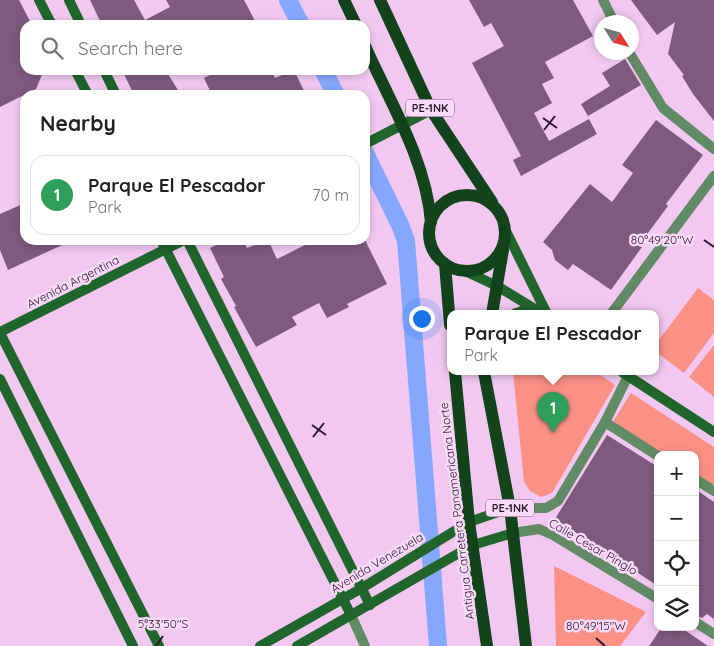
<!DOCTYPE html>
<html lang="en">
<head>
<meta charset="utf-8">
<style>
	:root { --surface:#fff; --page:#f6f6f6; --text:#222; --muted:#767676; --line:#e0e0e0; --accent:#ea580c }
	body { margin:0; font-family:Quicksand,sans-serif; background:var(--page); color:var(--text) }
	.controls { position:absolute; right:15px; bottom:15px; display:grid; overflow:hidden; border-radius:10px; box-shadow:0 2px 8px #0003 }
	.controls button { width:45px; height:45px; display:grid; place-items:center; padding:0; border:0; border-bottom:1px solid var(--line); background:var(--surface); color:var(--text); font:25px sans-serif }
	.compass { position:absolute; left:594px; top:15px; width:45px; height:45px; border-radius:50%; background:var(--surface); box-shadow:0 2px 8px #0003; rotate:127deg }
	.you { position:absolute; left:421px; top:318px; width:18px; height:18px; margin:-12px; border:4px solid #fff; border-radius:50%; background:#1a73e8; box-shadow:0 0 0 8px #1a73e833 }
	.badge { display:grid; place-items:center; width:32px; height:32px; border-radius:50%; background:var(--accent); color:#fff; font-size:16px; font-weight:700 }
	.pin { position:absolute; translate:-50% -41px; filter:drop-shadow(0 1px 2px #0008) }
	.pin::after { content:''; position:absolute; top:26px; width:18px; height:15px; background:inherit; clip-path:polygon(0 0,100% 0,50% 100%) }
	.popup { position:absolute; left:447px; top:310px; width:212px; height:65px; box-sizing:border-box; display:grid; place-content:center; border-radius:10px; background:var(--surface); filter:drop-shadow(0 1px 4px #0005); font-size:16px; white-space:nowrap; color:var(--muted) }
	.popup b { font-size:19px; color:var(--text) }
	.popup::after { content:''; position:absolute; left:50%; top:100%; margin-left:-10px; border:10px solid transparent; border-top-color:var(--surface) }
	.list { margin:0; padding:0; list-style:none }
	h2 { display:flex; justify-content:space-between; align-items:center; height:65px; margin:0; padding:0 20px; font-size:21px }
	h2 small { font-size:16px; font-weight:400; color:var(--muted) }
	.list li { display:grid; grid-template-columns:32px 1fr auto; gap:15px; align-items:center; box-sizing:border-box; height:80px; margin:0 10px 10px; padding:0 10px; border:1px solid var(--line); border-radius:15px }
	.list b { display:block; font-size:19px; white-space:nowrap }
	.list p { margin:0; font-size:16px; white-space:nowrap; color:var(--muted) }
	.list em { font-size:16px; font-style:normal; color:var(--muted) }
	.icon { flex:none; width:28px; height:28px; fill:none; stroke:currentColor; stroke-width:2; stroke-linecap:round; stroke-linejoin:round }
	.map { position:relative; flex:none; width:714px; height:646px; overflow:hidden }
	.search { position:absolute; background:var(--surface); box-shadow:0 2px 8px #0003; left:20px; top:20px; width:350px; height:55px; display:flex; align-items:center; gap:12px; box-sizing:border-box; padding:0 18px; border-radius:15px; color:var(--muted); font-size:19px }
	.panel { position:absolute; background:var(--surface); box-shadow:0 2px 8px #0003; left:20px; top:90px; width:350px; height:155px; border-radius:15px }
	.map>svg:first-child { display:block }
	.green { fill:#fb9085 }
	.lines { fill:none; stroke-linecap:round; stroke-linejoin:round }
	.canal { stroke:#85a8fe; stroke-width:18 }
	.building { fill:#7f5a7f }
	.street { stroke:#618b65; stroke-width:10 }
	.secondary { stroke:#1f652c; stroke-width:10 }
	.primary { stroke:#12431b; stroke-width:12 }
	.ticks { fill:none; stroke:#2a1a29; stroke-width:2 }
	.labels { text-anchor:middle; stroke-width:5; stroke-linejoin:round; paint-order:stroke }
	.shield { fill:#fbd9fa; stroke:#695368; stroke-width:1 }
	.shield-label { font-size:11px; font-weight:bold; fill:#2a1a29 }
	.street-label { font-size:12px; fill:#2a1a29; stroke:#fbd9fa }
	.ticks-label { font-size:12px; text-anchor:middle; fill:#2a1a29; stroke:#fbd9fa; stroke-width:5; stroke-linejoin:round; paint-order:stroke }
</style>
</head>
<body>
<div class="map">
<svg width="714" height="646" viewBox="0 0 714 646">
	<rect width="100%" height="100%" fill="#f2c8f2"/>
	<!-- green -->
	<g class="green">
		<path d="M698,288L714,300V333L684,373L656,352V344Z"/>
		<path d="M714,345V397L689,377Z"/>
		<path d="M513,372H596L615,385L552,493L541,497L530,491L524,482Z"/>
		<path d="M631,393L714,447V486L695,474V455H664L612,423Z"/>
		<path d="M554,566L646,612L620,646H556Z"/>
	</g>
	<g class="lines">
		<!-- canal -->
		<g class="canal">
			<path d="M288,0L301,25"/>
			<path d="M323,70L336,95"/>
			<path d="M365,153L401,227L406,241L438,646"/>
		</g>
	</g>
	<!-- building -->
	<g class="building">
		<path d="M0,0H19L32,25H25V70H44L36,89L0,107Z"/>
		<path d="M90,0H134L145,20L170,7L166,0H244L257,25H102Z"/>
		<path d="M469,0H573L593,36L545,62L554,78L542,84L552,103L534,113L549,141L589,119L597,134L521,176L513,160L521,156L472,63L504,46L491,23L484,27Z"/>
		<path d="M631,0H714V121L693,94L682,76L684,75L668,54L675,22L657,35Z"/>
		<path d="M625,59L641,85L588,116L581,104L610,86L602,73Z"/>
		<path d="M122,70H163L165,75L168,74L181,95H134Z"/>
		<path d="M220,70H271L275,78L294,70L306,95H212L204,78Z"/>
		<path d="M656,120L703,155L666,204L668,206L639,245L642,247L611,290L573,264L568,270L555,260L552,250L543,242L590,184L612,202L633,173L622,165Z"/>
		<path d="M25,203V240H73L8,270L0,250V214Z"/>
		<path d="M226,240H243L247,248L268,240L277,259L315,240H365L387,284L347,304L349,307L327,318L319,303L292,317L297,325L256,347L234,307L236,306L221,279L224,277L210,248Z"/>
		<path d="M607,435L658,467V586L555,519Z"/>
		<path d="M695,489L714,502V619L707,614L702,618L695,615Z"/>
		<path d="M662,627H680L708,646H649Z"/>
	</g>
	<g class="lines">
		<!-- street -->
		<g class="street">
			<path d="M603,0L614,22"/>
			<path d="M629,52L663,108L714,149"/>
			<path d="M611,314L714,176"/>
			<path d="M605,422L658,456"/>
			<path d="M695,479L714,491"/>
			<path d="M510,508H546L558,501L605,422L628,376"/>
			<path d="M513,533L539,529L553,535L658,599"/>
			<path d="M351,615L365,646"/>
			<path d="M695,622L714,634"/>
		</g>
		<!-- secondary -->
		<g class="secondary">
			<path d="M39,0L52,25"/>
			<path d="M69,0L81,25"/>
			<path d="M75,70L88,95"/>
			<path d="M104,70L116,95"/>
			<path d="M365,144L431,110"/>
			<path d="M505,229L547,314"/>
			<path d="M161,240L351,615"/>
			<path d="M187,240L370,605"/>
			<path d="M465,271L497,286L543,314"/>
			<path d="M514,314L522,311L537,313"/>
			<path d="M0,332L184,240"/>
			<path d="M0,333L159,646"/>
			<path d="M622,372L714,432"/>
			<path d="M0,379L133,646"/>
			<path d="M260,646L362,588L469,522L510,508"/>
			<path d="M297,646L473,545L513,533"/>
		</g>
		<!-- primary -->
		<g class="primary">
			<path d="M344,0L356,25"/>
			<path d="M380,0L431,110L492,202"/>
			<path d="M365,46C390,102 426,160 431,222"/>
			<circle cx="467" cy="233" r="38"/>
			<path d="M445,264L450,325"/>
			<path d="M492,314L503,250"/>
			<path d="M455,372L469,522L487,646"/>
			<path d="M484,372L510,508L526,646"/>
		</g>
	</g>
	<!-- ticks -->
	<path class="ticks" d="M543,118L557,128M544,130L555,116M704,240L714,247M312,425L326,435M313,437L324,423M596,638L605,646M156,646L163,636"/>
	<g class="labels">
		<!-- shield labels -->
		<g class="shield">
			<rect x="406" y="99.5" width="48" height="17" rx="4"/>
			<rect x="486" y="499.5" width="48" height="17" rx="4"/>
		</g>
		<g class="shield-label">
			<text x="430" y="112">PE-1NK</text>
			<text x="510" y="512">PE-1NK</text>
		</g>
		<!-- street labels -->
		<g class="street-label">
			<text transform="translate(73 282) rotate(-27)" y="4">Avenida Argentina</text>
			<text transform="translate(457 511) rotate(-97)" y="4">Antigua Carretera Panamericana Norte</text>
			<text transform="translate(593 547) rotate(30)" y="4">Calle Cesar Pinglo</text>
			<text transform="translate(377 563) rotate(-31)" y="4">Avenida Venezuela</text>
		</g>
	</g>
	<g class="ticks-label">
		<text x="662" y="244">80°49'20"W</text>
		<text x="163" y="628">5°33'50"S</text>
		<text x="596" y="630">80°49'15"W</text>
	</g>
</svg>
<div class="controls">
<button>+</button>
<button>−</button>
<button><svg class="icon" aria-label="locate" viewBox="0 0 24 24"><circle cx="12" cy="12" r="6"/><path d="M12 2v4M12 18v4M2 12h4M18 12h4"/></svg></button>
<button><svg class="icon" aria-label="layers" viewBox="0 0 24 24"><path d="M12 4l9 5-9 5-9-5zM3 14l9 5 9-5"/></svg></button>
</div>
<svg class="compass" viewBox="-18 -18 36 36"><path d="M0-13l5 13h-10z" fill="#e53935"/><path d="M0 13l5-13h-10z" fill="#767676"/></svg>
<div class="you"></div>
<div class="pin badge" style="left:553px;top:433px;background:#2e9e5b">1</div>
<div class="popup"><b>Parque El Pescador</b>Park</div>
<div class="search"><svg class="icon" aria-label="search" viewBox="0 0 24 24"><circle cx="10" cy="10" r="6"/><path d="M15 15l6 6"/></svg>Search here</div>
<section class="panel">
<h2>Nearby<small></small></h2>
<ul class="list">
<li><span class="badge" style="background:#2e9e5b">1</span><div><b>Parque El Pescador</b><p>Park</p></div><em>70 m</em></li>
</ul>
</section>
</div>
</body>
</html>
